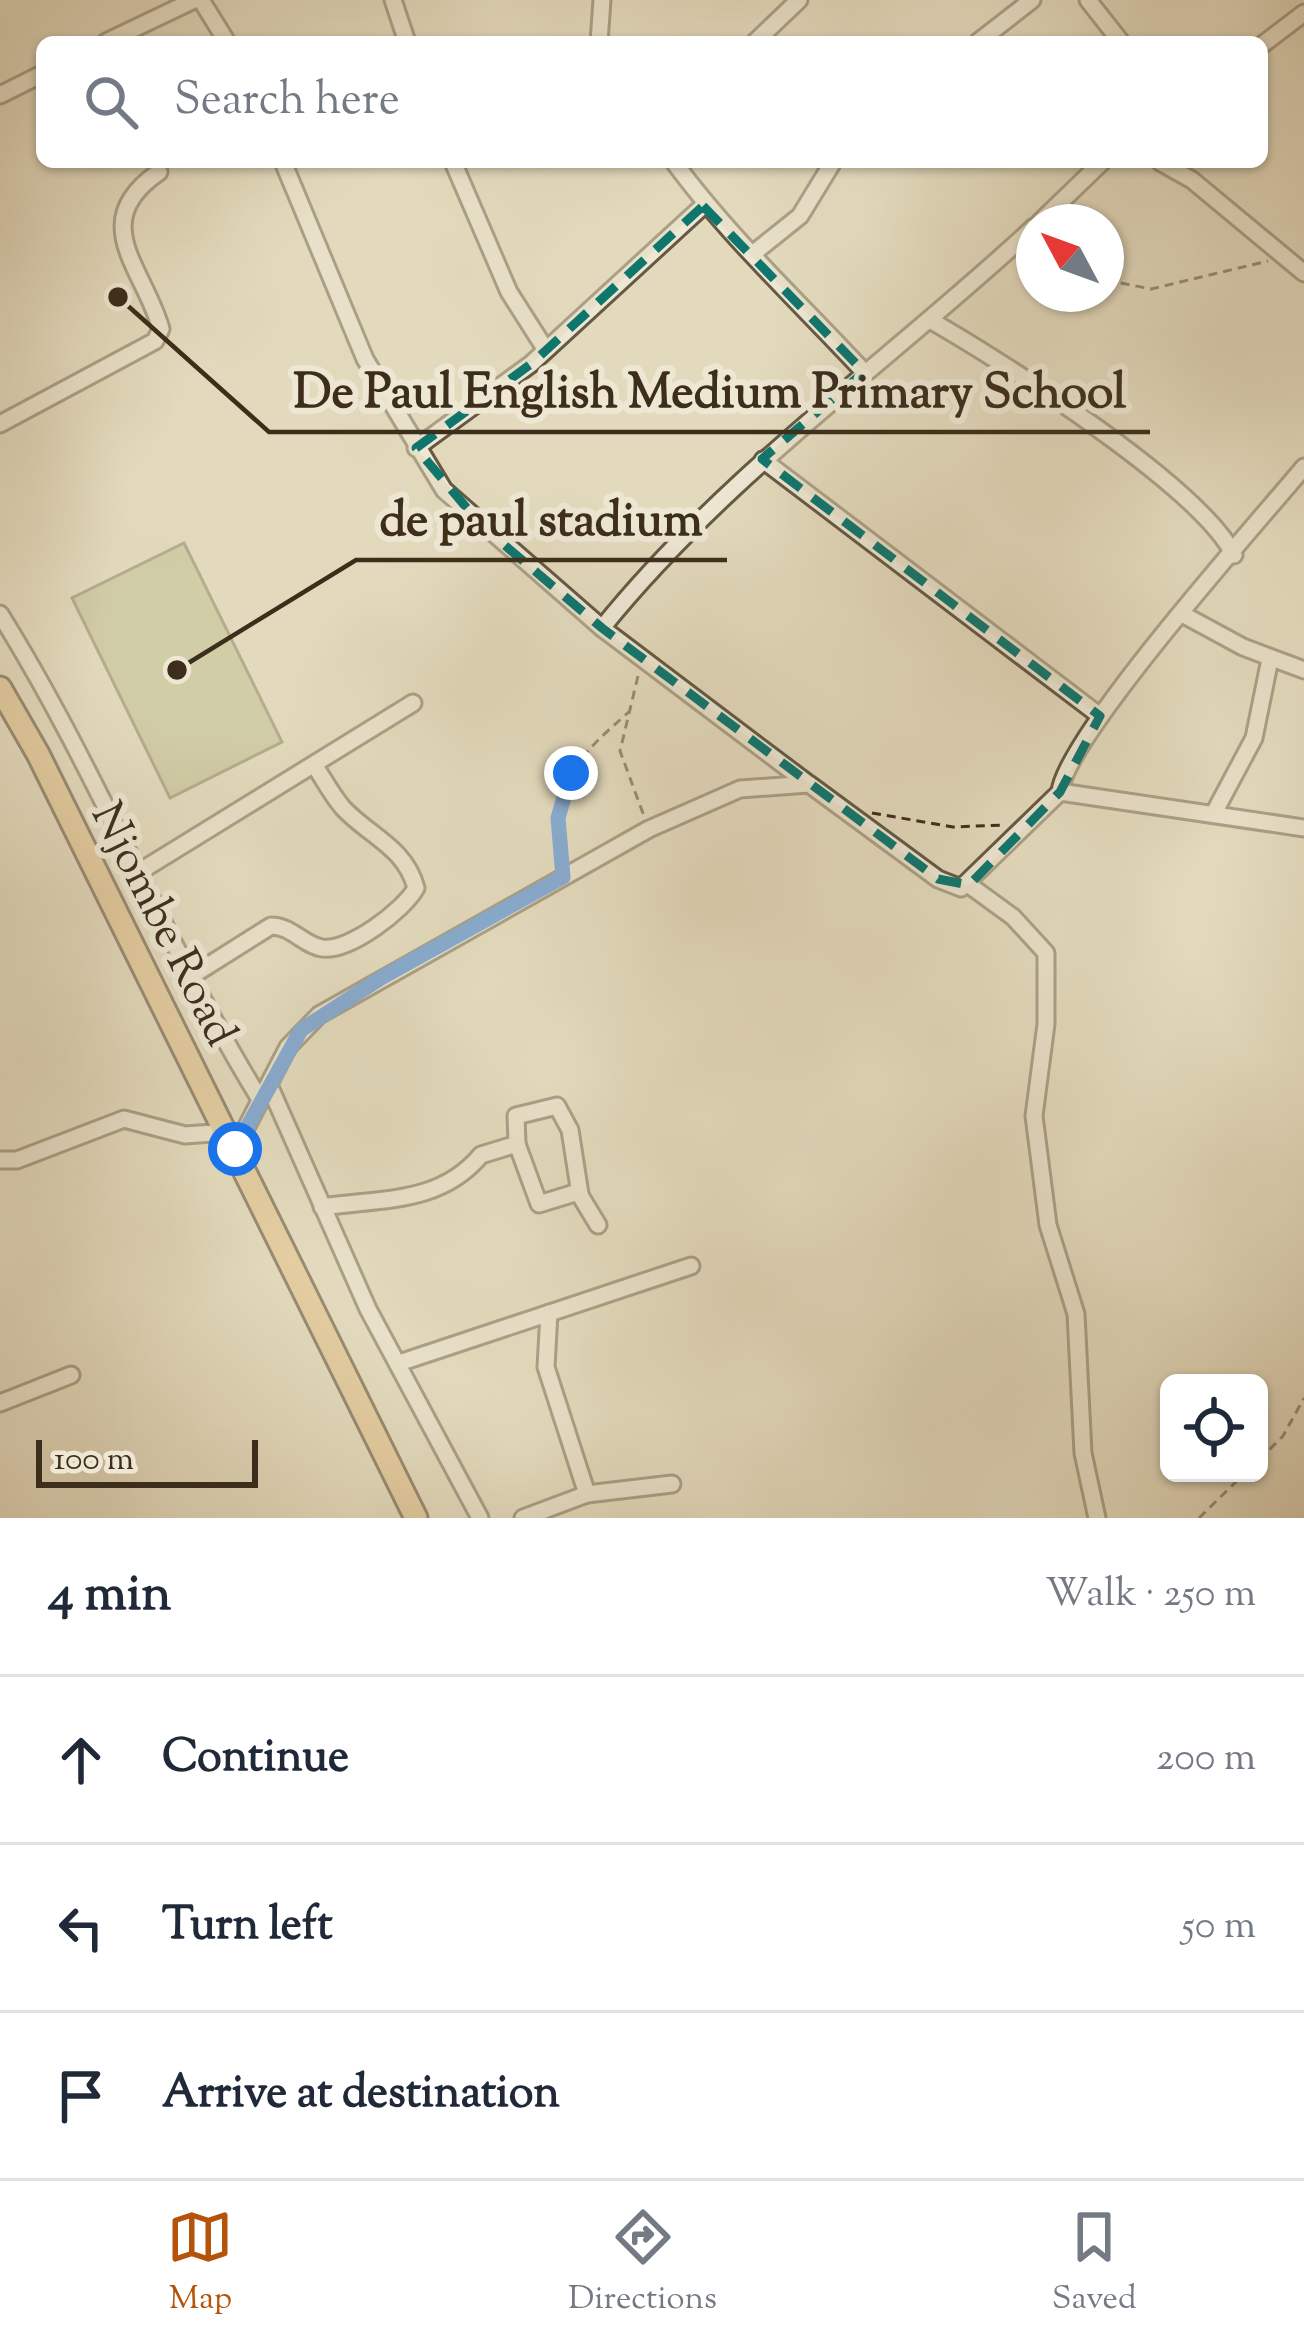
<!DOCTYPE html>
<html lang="en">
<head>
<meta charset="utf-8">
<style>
	:root { --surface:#fff; --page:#f6f6f7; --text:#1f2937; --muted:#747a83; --line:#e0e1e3; --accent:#b45309 }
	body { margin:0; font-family:"Sorts Mill Goudy",serif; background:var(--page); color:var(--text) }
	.controls { position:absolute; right:36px; bottom:36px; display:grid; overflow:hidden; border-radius:18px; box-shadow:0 3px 9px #0004 }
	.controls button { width:108px; height:108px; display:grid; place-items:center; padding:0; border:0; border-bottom:3px solid var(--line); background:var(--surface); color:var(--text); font:60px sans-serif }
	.compass { position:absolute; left:1016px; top:204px; width:108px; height:108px; border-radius:50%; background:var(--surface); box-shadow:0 3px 9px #0004; rotate:311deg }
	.scale { position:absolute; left:36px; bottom:30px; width:222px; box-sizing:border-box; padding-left:12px; border:6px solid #3d2e1b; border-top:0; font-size:33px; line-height:42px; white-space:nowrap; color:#3d2e1b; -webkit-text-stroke:9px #ede7d4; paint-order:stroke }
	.stop { position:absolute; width:36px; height:36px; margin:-27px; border:9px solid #1a73e8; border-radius:50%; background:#fff }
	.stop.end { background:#1a73e8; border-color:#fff; box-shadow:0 3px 12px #0008 }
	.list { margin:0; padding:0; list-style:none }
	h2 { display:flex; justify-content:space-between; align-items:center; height:156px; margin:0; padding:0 48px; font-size:51px }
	h2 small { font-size:39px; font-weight:400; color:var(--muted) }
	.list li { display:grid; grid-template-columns:78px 1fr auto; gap:36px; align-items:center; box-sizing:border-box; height:168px; padding:0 48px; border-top:3px solid var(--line) }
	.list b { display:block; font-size:45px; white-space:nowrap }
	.list em { font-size:39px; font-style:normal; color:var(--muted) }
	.icon { flex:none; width:66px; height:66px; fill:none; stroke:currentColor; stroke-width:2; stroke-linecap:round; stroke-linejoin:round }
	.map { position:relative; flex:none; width:1304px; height:1518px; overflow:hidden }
	.search { position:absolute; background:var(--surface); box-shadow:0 3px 9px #0004; left:36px; right:36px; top:36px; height:132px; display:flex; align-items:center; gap:30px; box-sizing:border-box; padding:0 42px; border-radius:18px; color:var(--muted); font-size:45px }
	.sheet { height:660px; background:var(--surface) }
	nav { display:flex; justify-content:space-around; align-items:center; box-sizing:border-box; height:168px; border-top:3px solid var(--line); background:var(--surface); font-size:33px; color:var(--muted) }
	nav a { display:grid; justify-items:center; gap:6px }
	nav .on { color:var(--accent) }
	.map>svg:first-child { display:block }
	.green { fill:#bbbd8c; stroke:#7c7654; stroke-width:3 }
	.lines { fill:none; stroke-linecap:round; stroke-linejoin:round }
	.minor-casing { stroke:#665944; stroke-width:21 }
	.highway-casing { stroke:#3d2e1b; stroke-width:27 }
	.path { stroke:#3d2e1b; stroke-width:3; stroke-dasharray:9 6; stroke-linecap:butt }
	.minor { stroke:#ede7d4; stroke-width:15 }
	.highway { stroke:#e2bd7e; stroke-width:21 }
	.route { stroke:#1a73e8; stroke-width:15 }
	.marked { fill:none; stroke:#0f766e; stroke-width:9; stroke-dasharray:24 15; stroke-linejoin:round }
	.labels { text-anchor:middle; stroke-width:12; stroke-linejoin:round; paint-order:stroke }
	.street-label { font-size:45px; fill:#3d2e1b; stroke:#ede7d4 }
	.leader { fill:none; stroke:#3d2e1b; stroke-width:4.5 }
	.callout-dot { fill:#3d2e1b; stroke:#ede7d4; stroke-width:4.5 }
	.callout-label { font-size:48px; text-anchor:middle; font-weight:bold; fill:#3d2e1b; stroke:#ede7d4; stroke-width:12; stroke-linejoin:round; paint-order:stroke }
</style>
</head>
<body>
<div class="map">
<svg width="1304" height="1518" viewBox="0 0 1304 1518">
	<rect width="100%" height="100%" fill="#e3dabd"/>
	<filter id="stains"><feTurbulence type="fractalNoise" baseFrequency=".00167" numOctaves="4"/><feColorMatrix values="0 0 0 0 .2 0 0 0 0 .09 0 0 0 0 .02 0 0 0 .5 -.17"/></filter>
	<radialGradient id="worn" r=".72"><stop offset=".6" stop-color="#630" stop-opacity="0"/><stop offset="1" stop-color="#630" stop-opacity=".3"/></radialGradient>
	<!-- green -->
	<path class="green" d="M184,543L282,742L170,798L72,598Z"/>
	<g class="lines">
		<!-- minor casing -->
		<g class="minor-casing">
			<g id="minor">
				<path d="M201,0L227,42"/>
				<path d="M393,0L407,42"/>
				<path d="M1088,0L1121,42"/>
				<path d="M106,42L194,0"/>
				<path d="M599,42L602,0"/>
				<path d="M755,42L799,0"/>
				<path d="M978,42L1032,0"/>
				<path d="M1262,45L1304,13"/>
				<path d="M0,95L42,74"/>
				<path d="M283,162L365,359L444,490L602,628L806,782"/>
				<path d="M453,162L509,292L544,347"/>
				<path d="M674,162C728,236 801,304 864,372"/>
				<path d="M1160,162L1192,180L1304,273"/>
				<path d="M1040,222L1102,162"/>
				<path d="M755,252L800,216L833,162"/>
				<path d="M930,320C1003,362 1199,486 1234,555"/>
				<path d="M0,424L155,341L161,329C144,268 86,222 159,172"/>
				<path d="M416,448L531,364L703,206"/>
				<path d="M763,460L1100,716"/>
				<path d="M0,614C98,771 164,944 261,1101"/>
				<path d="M1182,614L1243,647L1304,670"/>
				<path d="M602,628C727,473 890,361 1034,227"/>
				<path d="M1060,792C1064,739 1259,521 1304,467"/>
				<path d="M1214,813L1254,738L1270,659"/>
				<path d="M139,872L413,703"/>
				<path d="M969,885L1013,917L1046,953V1024L1034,1116L1048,1225L1076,1314L1083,1453L1097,1518"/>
				<path d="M190,977L271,926C292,926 303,945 322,948C349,952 404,910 416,888C405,847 369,836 343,808C332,795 324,780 315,766"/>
				<path d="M269,1085L368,1309L480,1518"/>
				<path d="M517,1144L539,1204L578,1192L598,1225"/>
				<path d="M235,1149L288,1047L319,1015L649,829L740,789L809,784L938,879L961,888L1060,792L1304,828"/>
				<path d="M0,1160H17L124,1119L185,1135L227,1132"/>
				<path d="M322,1207C383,1198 440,1204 481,1155L517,1144L516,1116L557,1106L570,1130L580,1194"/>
				<path d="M549,1313L546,1367L587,1494"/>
				<path d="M399,1363L691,1266"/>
				<path d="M0,1403L71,1375"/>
				<path d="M523,1518L587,1494L672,1484"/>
			</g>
		</g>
		<!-- highway casing -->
		<g class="highway-casing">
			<path id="highway" d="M0,688L38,754L416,1518"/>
		</g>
		<!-- path -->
		<g class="path">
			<path d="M1018,260L1034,264"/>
			<path d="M1106,280L1151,289L1268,261"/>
			<path d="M638,676L620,751L644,816"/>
			<path d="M872,813L953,827L1005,825"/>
			<path d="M565,857C549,782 578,757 630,711"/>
			<path d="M1259,1460L1283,1436L1304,1398"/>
			<path d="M1199,1518L1245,1473"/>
		</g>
		<!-- minor -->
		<use href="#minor" class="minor"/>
		<!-- highway -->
		<use href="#highway" class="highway"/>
	</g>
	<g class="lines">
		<!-- route -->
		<path class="route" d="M235,1149L301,1030L381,978L563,877L558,818L571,773"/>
	</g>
	<!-- marked area -->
	<path d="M0 0H1304V1518H0ZM703,206L864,372L762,459L1100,716L1060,792L969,885L938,879L602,628L482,526L416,448L531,364Z" fill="#e3dabd" fill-opacity=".55" fill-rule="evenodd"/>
	<path class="marked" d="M703,206L864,372L762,459L1100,716L1060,792L969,885L938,879L602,628L482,526L416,448L531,364Z"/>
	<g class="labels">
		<!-- street labels -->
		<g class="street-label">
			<text transform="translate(166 923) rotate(63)" y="16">Njombe Road</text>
		</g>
	</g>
	<!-- callouts -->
	<path class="leader" d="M118 297L269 432H1150M177 670L356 560H727"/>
	<g class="callout-dot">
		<circle cx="118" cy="297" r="12"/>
		<circle cx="177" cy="670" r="12"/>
	</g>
	<g class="callout-label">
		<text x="710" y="407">De Paul English Medium Primary School</text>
		<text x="541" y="535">de paul stadium</text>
	</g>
	<rect width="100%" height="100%" filter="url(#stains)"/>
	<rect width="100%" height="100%" fill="url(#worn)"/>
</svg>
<div class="controls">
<button><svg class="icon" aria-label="locate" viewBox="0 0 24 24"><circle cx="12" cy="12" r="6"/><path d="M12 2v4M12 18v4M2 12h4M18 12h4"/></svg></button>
</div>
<svg class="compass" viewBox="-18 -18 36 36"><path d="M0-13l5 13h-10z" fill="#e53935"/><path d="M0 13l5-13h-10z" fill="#747a83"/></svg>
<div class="scale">100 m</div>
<div class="stop" style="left:235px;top:1149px"></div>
<div class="stop end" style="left:571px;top:773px"></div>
<div class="search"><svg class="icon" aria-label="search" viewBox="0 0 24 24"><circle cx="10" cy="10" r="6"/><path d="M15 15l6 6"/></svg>Search here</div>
</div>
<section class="sheet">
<h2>4 min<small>Walk · 250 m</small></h2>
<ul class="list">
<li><svg class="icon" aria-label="ahead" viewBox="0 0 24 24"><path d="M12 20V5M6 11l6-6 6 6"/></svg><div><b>Continue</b></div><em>200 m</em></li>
<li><svg class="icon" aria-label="left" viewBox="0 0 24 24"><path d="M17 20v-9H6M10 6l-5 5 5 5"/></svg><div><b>Turn left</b></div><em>50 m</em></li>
<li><svg class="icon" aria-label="arrive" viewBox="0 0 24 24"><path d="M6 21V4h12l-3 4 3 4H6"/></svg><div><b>Arrive at destination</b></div></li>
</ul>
</section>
<nav>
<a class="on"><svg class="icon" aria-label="map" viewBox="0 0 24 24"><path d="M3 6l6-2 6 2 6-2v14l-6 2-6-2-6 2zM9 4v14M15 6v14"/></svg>Map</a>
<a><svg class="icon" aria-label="directions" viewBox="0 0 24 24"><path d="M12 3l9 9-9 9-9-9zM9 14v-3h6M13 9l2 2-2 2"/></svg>Directions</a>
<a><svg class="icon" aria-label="saved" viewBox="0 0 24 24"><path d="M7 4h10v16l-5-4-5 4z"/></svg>Saved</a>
</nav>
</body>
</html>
